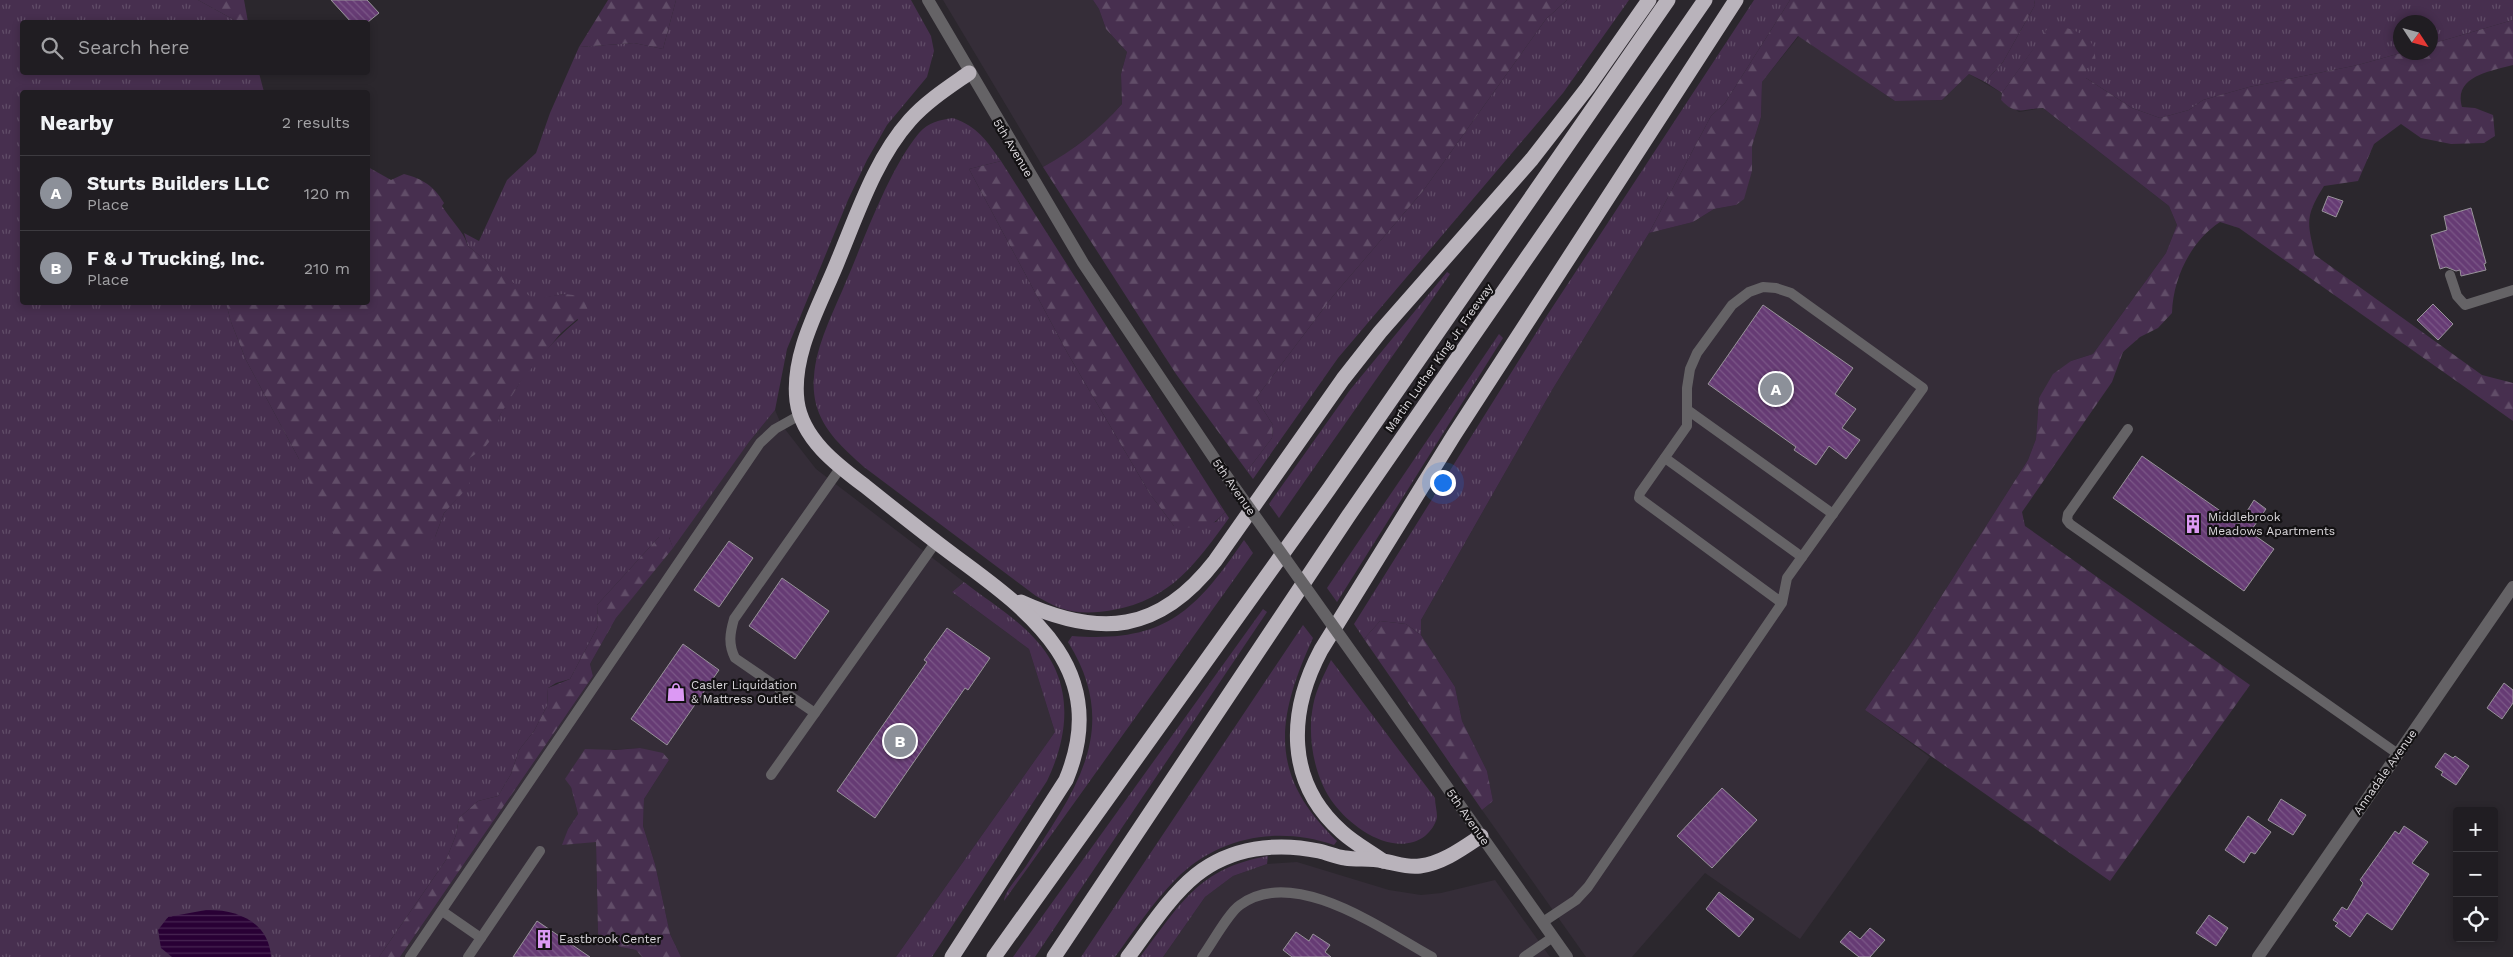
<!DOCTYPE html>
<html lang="en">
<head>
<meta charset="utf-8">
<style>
	:root { --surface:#201d22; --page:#2d2a2f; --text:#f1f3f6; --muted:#a2a2a5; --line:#3d3b40; --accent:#8c9099 }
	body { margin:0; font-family:"Work Sans",sans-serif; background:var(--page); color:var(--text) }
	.controls { position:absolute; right:15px; bottom:15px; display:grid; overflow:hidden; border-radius:5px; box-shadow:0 2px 8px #0003 }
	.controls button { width:45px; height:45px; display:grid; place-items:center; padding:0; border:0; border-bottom:1px solid var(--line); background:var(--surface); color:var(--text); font:25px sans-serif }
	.compass { position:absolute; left:2393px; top:15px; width:45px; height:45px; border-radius:50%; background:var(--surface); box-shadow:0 2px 8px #0003; rotate:126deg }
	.you { position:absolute; left:1442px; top:482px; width:18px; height:18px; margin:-12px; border:4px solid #fff; border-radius:50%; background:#1a73e8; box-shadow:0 0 0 8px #1a73e833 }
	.badge { display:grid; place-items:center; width:32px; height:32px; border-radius:50%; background:var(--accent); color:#fff; font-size:16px; font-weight:700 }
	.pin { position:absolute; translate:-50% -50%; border:2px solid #fff; box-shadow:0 1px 5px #0006 }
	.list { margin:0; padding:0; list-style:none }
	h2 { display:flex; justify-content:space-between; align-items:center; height:65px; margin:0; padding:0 20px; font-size:21px }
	h2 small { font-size:16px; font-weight:400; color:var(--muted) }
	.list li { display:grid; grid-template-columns:32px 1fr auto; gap:15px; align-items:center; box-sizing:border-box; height:75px; padding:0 20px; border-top:1px solid var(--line) }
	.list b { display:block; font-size:19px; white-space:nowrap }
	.list p { margin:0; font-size:16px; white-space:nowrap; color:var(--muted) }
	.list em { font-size:16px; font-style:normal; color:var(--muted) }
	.icon { flex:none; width:28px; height:28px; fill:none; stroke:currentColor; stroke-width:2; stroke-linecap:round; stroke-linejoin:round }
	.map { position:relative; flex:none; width:2513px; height:957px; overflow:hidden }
	.search { position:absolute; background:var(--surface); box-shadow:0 2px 8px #0003; left:20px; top:20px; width:350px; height:55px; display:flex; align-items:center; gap:12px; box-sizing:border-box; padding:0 18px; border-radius:5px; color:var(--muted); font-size:19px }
	.panel { position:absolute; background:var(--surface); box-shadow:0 2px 8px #0003; left:20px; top:90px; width:350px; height:215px; border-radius:5px }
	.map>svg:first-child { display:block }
	.built { fill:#352d38 }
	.grass { fill:url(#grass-tufts) }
	.forest { fill:url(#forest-firs) }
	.water { fill:url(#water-rules) }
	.building { fill:url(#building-back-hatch); stroke:#98939a }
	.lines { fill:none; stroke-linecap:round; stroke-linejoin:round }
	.service { stroke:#656366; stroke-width:10 }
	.minor { stroke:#656366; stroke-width:12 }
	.tertiary { stroke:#656366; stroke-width:12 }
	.motorway { stroke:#b9b3bb; stroke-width:15 }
	.tertiary-bridge { stroke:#656366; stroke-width:12 }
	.labels { text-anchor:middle; stroke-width:4.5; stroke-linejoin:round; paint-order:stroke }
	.street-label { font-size:12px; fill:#dcd9dd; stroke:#131113 }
	.poi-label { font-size:12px; fill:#dcd9dd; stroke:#131113; text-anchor:start }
</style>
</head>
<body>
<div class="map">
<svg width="2513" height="957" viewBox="0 0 2513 957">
	<defs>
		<pattern id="grass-tufts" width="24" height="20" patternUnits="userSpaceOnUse" patternTransform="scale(1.25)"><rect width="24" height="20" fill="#472f4f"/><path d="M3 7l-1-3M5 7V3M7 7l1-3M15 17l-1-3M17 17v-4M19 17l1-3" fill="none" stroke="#614d68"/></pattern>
		<pattern id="forest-firs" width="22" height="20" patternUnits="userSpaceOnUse" patternTransform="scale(1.25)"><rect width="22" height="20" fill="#472f4f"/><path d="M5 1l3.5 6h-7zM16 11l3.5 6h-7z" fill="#614d68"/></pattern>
		<pattern id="water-rules" width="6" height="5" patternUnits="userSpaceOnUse" patternTransform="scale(1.25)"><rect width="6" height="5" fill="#290035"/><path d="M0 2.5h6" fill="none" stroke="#472552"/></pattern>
		<pattern id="building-back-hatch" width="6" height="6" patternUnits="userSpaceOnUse" patternTransform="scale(1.25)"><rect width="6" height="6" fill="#663b74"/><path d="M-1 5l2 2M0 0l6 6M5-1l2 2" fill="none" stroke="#7b5787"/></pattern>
	</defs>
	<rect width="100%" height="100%" fill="#2b272d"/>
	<!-- built -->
	<g class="built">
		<path d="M943,0H1093L1099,9L1106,29L1127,52L1121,74L1122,104L1100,128L1063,156L1043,167Z"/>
		<path d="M1799,36L1895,101L1942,100L1969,74L2002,93L2001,100L2019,112L2043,108L2169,206L2177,225L2166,253L2093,354L2071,361L2039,398L2036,439L2028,460L1916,636L1865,710L1930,757L1800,939L1705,873L1632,957H1586L1482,810L1493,801L1487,771L1462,721L1455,687L1421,635V620L1552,390L1649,233L1693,222L1714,209L1736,205L1752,171V146L1761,117L1762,82Z"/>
		<path d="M775,410L781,424L816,469L964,582L952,592L1029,649L1055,732L896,957H681L670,934L655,864L643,826L644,799L669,760L640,748L596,751L571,787L578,814L568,829L563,845L596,841L598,934L620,947L636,950L642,957H400L593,676L590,664L616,618L749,442Z"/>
		<path d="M1297,862L1389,890L1421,895L1441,893L1495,880L1550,957H1163L1205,897L1233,876L1267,864Z"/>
	</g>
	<!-- grass -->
	<g class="grass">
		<path d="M0,0H198L238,22H22V72L259,73L264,92H22V302L226,303L231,322L246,360L299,459L435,537L444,513L469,485L470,458C494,440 489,440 500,415C505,404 514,393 520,382C532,364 561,333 578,320L564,294L533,300L468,246L464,233L479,241L507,180L536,153L550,113L579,47L634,43L663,49L676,0H911L931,36L934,51L927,77L887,125L867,160L848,200L787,349L775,410L749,442L673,548L669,537H659L597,605L598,626L570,679L556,683L548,688L547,706L534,731L519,750L511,774L498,796L478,801L459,818L456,835L446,860L379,957H0Z"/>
		<path d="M1567,0H1629L1563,93L1338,358L1253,479L1247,471L1272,438L1273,425L1256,398L1333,296L1423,191L1546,19Z"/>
		<path d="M1754,0H1790L1725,103L1711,116L1649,233L1552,390L1421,620V635L1406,624L1380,621L1364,639L1354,624L1546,317Z"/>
		<path d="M2034,0H2513V20L2431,44L2430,22H2400L2401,53L2358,65L2249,87L2203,100L2189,110L2160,118L2132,108L2086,78V69L2050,26L2002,93L1985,82L2003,62L2035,5Z"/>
		<path d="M953,118C978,127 986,140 1001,161L969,169L1068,354L1150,494L1174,526L1216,522L1225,512L1229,518C1197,562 1171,600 1113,610C1096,613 1077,614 1060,608C1052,605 1044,600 1036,596L864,467C844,449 823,431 816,404C814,396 813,385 814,377C816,345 833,313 845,284C864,240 889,169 919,133C929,122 939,120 953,118Z"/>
		<path d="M1447,272L1450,274L1279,518L1269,504L1350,390Z"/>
		<path d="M1499,334L1503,338L1337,602L1327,588Z"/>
		<path d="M1244,540L1253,553L1004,901C1004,892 1020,875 1026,866C1074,792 1123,730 1068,642L1072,636C1164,643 1195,612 1244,540Z"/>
		<path d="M964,582C987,600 1015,617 1035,639C1074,681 1070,733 1047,781L932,957H896L1055,732L1029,649L952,592Z"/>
		<path d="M1263,609L1267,612L1035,957H1013Z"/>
		<path d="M1303,625L1313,638C1276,719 1268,775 1337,841L1334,845C1278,826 1219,836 1176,879C1153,902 1134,931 1115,957H1081Z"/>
		<path d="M1331,660L1435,798C1435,804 1437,811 1437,817C1436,824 1430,832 1425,836C1395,858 1353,829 1334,804C1314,778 1307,737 1313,706C1316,689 1324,675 1331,660Z"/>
		<path d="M1268,856L1267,864L1233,876L1205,897L1163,957H1140C1180,905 1198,868 1268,856Z"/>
	</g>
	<!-- forest -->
	<g class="forest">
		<path d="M198,0H244L248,22H238Z"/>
		<path d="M608,0H676L663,49L634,43L579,47Z"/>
		<path d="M1093,0H1567L1546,19L1423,191L1333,296L1256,398L1273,425L1272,438L1247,471L1176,374L1043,167C1074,150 1099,130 1122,104L1121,74L1127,52L1106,29L1099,9Z"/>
		<path d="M1790,0H2034L2035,5L2003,62L1985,82L1969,74L1942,100L1895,101L1798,36L1762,82L1761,117L1752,146V171L1744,199L1736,205L1714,209L1693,222L1649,233L1711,116L1725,103Z"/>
		<path d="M2513,20V65C2491,71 2453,76 2462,107L2475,108L2493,115L2495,136L2484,143L2451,144L2421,138L2401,124L2374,144L2358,181L2324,186C2305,216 2307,222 2315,255L2482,375L2513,383V421L2239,228L2220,222C2191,241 2173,278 2172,313L2158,328L2140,337L2123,352L2112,382L2022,512L2025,526L2250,685L2110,881L1865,710L1916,636L2028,460L2036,439L2039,398L2053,374L2071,361L2093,354L2166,253L2177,225L2169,206L2043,108C2023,109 2016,116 2001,100L2002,93L2050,25C2064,26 2087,32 2093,46C2095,50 2095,57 2096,62L2086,69V78L2132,108L2160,118L2189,110L2203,100L2249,87L2358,65L2401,53L2430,52L2431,44Z"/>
		<path d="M1001,161L1225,512C1208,532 1198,528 1174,526L1150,494L1068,354L969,169Z"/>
		<path d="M368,167L391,180L404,174C423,179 434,186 444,203L442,206C451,221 463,230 468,246L533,299L564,294L582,296L588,310L561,333L521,381L500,415L493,437L485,447L470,458V485L444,513L435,537L386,578L362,566L331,530L299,459L246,360L231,322L226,303L368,302Z"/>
		<path d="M659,537H669L673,548L616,618L590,664L593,676L400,957H379L446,860L456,835L459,818L478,801L498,796L511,774L519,750L534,731L547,706L548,688L570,679L598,626L597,605Z"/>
		<path d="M1380,621L1406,624L1421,635L1455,687L1462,721L1487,771L1493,801L1482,810L1364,639Z"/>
		<path d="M640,748L663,753L669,760L644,799L643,826L655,864L670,934L681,957H642L636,950L620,947L598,934L596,842L562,845L568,829L578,814L571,787L565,779L585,749L615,750Z"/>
	</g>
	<!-- water -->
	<path class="water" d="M206,910C237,909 269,922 271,957H172L161,948L158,930L168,917Z"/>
	<!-- building -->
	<g class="building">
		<path d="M331,0H367L379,13L368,22H351Z"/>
		<path d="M2328,196L2343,201L2336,217L2322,211Z"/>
		<path d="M2471,208L2486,263L2484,264L2486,270L2461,276L2460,270L2456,271L2446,267L2440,269L2431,235L2447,230L2444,216Z"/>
		<path d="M2433,304L2453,324L2438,340L2417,320Z"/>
		<path d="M1763,305L1853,368L1835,394L1856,409L1842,428L1860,440L1846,459L1829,446L1816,465L1794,450L1796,447L1708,384Z"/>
		<path d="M2142,456L2239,524L2254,500L2266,509L2250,532L2274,549L2244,591L2113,498Z"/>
		<path d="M729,541L753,558L719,607L694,590Z"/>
		<path d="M782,578L829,611L795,659L749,626Z"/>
		<path d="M947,628L990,658L968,690L965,688L875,818L837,791L927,662L924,660Z"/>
		<path d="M683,644L719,670L667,745L631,719Z"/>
		<path d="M2504,683L2513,690V703L2502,719L2487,708Z"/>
		<path d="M2445,753L2453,758L2455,756L2469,766L2456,785L2441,775L2443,772L2435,767Z"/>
		<path d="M1722,788L1757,820L1712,868L1677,836Z"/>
		<path d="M2281,799L2306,815L2293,835L2268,820Z"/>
		<path d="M2248,816L2271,832L2255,854L2251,852L2244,863L2225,850Z"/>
		<path d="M2404,826L2428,842L2412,863L2429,874L2392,930L2367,913L2350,937L2335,926L2338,923L2333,920L2342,907L2347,910L2363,883L2360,880L2395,831L2399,834Z"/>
		<path d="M1719,892L1754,919L1739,937L1706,909Z"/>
		<path d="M2209,915L2228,928L2216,946L2196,933Z"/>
		<path d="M537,921L590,957H513Z"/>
		<path d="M1870,928L1885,940L1870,957H1859L1840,942L1850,931L1860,939Z"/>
		<path d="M1296,932L1309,941L1313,934L1330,945L1325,952L1331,957H1292L1283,950Z"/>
	</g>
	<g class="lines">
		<!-- service -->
		<g class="service">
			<path d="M2450,275L2457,296L2465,305L2513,290"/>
			<path d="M1689,411L1833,514"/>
			<path d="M2128,429L2068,514L2067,520L2070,524L2398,754"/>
			<path d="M1665,458L1802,557"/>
			<path d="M815,713L735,658C728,644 730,633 734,619L841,467"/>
			<path d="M771,775L936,542"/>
			<path d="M442,911L481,938"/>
			<path d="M1543,922L1576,900L1588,887L1782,603L1787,578L1923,388L1791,293L1776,288L1763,287L1749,292L1732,305L1697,353L1690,369L1687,388V426L1640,493L1639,498L1782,603"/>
			<path d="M410,957L760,443L775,429L800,415"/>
			<path d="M468,957L540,851"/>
			<path d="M1202,957C1211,945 1229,912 1240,905C1294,865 1383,930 1432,957"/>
			<path d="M1524,957L1553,937"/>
		</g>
		<!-- minor -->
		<path class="minor" d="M2258,957L2513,587"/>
		<!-- tertiary -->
		<g class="tertiary">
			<path d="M928,0L1083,263L1220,467"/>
			<path d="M1365,671L1567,957"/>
		</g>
		<!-- motorway -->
		<g class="motorway">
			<path d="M1021,602C1100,638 1159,633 1215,561L1343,379L1380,332L1532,159L1588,87L1649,0"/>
			<path d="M1383,861C1369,851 1354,843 1342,832C1285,782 1288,712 1321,650L1454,435L1736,0"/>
			<path d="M952,957L1066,780C1111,672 1034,614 956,557C925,534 895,510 865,486C837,465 802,439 797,401C791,352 822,302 839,258C858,212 876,158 910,120C927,101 949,87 969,73"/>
			<path d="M994,957L1329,489L1668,0"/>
			<path d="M1054,957L1349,515L1705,0"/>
			<path d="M1128,957C1149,929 1169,897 1196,875C1231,847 1277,842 1319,851C1328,853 1336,857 1345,858C1357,860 1371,858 1383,861C1396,863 1407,868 1420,866C1443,863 1463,848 1481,836"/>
		</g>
		<!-- tertiary-bridge -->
		<path class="tertiary-bridge" d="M1220,467L1365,671"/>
	</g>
	<!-- icons -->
	<defs>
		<g id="building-bare" transform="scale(1.5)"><path d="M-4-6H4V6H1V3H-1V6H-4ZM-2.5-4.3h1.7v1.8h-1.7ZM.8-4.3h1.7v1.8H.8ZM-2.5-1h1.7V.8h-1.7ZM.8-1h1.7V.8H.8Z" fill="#dc99f4" stroke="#131113" stroke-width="2.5" paint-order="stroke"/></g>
		<g id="shop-bare" transform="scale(1.5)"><path d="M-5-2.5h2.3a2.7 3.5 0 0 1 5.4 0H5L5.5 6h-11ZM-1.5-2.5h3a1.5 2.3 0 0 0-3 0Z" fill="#dc99f4" stroke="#131113" stroke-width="2.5" paint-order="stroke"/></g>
	</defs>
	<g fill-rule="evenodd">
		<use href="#building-bare" x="2193" y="524"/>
		<use href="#shop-bare" x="676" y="692"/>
		<use href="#building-bare" x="544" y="939"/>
	</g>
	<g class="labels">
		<!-- street labels -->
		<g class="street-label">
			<text transform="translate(1013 148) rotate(59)" y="4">5th Avenue</text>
			<text transform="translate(1439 358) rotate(-55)" y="4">Martin Luther King Jr. Freeway</text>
			<text transform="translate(1234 487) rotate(55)" y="4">5th Avenue</text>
			<text transform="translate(2385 772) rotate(-55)" y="4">Annadale Avenue</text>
			<text transform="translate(1468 817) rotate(55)" y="4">5th Avenue</text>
		</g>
		<!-- poi labels -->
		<g class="poi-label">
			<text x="2208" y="521">Middlebrook<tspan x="2208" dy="14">Meadows Apartments</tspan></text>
			<text x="691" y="689">Casler Liquidation<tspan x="691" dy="14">&amp; Mattress Outlet</tspan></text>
			<text x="559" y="943">Eastbrook Center</text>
		</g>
	</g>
</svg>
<div class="controls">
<button>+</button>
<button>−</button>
<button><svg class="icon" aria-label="locate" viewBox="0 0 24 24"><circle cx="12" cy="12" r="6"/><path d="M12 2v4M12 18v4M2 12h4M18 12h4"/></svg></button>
</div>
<svg class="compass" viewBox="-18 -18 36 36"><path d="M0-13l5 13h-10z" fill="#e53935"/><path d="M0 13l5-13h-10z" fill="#a2a2a5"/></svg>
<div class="you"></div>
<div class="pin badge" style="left:1776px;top:389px">A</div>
<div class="pin badge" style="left:900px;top:741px">B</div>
<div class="search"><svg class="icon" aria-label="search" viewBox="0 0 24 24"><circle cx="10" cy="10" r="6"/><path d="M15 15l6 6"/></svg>Search here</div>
<section class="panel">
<h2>Nearby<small>2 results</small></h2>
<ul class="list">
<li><span class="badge">A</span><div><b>Sturts Builders LLC</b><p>Place</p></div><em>120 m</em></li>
<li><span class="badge">B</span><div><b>F &amp; J Trucking, Inc.</b><p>Place</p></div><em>210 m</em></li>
</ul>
</section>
</div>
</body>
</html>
